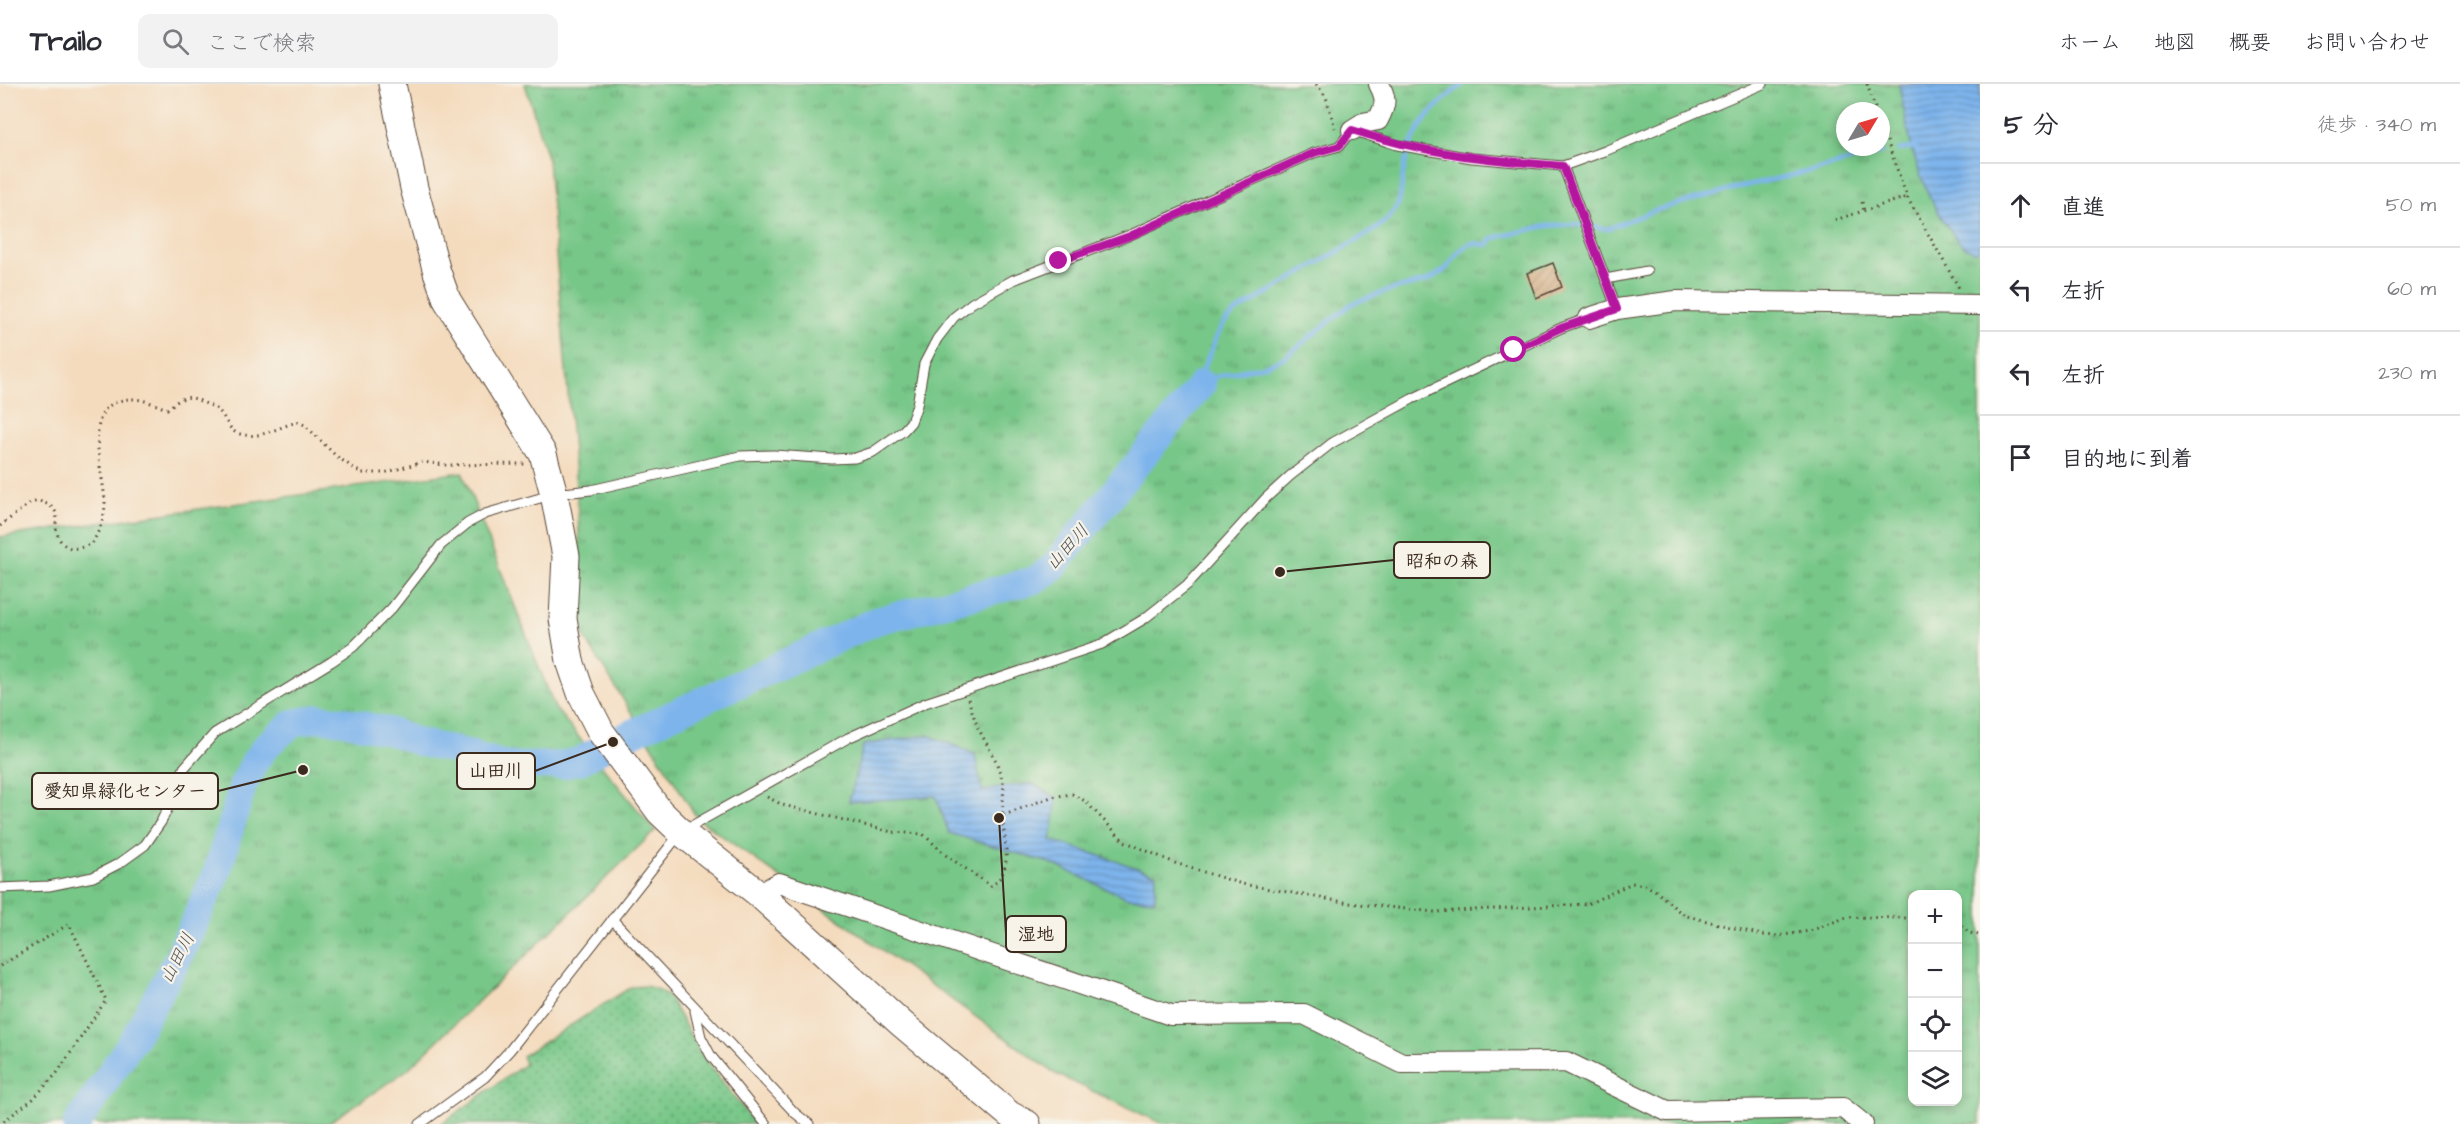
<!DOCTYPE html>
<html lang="ja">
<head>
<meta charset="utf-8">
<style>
	:root { --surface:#fff; --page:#f2f2f3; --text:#2b2b33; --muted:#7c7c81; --line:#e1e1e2 }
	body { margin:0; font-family:"Architects Daughter","Klee One",sans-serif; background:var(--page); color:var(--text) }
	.controls { position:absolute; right:18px; bottom:18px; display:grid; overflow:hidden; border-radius:12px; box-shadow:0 3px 9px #0003 }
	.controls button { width:54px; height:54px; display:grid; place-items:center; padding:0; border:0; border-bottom:2px solid var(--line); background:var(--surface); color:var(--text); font:30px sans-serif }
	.compass { position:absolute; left:1836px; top:18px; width:54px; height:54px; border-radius:50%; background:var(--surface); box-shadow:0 3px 9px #0003; rotate:52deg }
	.stop { position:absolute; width:18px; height:18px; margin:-14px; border:4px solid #b5179e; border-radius:50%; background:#fff }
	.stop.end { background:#b5179e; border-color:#fff; box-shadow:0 2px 6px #0008 }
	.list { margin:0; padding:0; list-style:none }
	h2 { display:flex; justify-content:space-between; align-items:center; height:78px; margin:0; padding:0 24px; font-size:26px }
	h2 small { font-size:20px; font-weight:400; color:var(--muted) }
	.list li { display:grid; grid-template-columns:39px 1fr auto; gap:18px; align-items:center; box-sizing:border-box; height:84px; padding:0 24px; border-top:2px solid var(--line) }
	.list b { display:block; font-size:22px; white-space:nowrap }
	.list em { font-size:20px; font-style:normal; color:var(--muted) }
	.icon { flex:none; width:33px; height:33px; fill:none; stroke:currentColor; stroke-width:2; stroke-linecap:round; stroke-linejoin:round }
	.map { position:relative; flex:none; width:1980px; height:1040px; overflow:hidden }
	header { display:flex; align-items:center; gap:36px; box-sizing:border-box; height:84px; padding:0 30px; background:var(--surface); border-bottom:2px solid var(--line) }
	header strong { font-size:28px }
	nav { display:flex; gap:33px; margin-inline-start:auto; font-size:21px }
	.search { width:420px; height:54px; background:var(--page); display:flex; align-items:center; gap:15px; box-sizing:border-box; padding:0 21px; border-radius:12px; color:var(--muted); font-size:22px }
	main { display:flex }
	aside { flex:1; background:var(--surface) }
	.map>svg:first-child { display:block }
	.grass { fill:url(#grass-dots); stroke:#597853; stroke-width:1.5 }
	.park { fill:url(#park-tufts); stroke:#597853; stroke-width:1.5; fill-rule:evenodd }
	.water { fill:url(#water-rules); stroke:#5c6f85; stroke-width:1.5 }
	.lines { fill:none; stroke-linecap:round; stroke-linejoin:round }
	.stream { stroke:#7db4ec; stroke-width:4.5 }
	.river { stroke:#7db4ec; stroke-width:28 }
	.building { fill:url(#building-hatch) }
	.lane-casing { stroke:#574536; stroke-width:11 }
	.street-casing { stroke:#574536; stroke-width:22 }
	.secondary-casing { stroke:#574536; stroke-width:29 }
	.path { stroke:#574536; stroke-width:3; stroke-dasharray:1.5 4.5; stroke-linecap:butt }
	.lane { stroke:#fff; stroke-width:9 }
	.street { stroke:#fff; stroke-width:20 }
	.secondary { stroke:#fff; stroke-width:27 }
	.route { stroke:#b5179e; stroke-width:8 }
	.labels { text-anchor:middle; stroke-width:4.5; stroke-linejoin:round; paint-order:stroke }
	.water-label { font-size:18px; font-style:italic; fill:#4f535c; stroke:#f7f3e8 }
	.leader { fill:none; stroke:#3b2a1e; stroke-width:2 }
	.callout-dot { fill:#3b2a1e; stroke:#f7f3e8; stroke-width:2 }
	.callout { fill:#f7f3e8; stroke:#3b2a1e; stroke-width:2 }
	.callout-label { font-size:18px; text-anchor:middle; font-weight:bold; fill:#3b2a1e }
</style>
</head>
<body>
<header>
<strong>Trailo</strong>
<div class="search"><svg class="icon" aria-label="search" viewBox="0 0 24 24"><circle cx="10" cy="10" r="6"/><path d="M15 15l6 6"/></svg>ここで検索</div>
<nav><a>ホーム</a><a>地図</a><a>概要</a><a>お問い合わせ</a></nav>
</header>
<main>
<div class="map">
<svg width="1980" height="1040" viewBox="0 0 1980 1040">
	<defs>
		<pattern id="grass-dots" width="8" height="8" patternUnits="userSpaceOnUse" patternTransform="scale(1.5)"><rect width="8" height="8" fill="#77c788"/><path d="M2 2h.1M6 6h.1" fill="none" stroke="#63a26f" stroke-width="1.8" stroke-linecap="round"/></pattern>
		<pattern id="park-tufts" width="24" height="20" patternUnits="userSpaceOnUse" patternTransform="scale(1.5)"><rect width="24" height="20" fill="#77c788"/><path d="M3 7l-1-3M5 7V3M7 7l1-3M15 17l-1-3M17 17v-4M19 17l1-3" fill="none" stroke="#63a26f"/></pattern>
		<pattern id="water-rules" width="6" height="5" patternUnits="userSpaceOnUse" patternTransform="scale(1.5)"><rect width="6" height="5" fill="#7db4ec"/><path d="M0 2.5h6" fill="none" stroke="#6893bf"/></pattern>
		<pattern id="building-hatch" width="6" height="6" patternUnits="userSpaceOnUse" patternTransform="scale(1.5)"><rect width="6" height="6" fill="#d1a87d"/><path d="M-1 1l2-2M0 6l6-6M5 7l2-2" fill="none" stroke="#ab8966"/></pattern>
	</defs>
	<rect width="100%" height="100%" fill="#f7f3e8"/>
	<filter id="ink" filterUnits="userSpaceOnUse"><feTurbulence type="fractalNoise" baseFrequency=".0167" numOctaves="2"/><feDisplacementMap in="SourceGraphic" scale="12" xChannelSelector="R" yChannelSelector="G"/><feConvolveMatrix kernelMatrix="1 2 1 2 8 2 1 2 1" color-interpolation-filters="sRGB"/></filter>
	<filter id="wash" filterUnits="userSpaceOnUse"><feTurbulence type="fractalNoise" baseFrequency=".008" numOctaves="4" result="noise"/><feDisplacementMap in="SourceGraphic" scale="24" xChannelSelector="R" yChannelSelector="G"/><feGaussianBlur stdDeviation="1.35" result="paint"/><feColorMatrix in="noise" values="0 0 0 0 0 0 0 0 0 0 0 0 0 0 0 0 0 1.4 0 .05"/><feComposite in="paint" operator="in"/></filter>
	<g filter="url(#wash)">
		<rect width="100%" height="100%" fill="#f4dbbe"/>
		<!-- grass -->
		<path class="grass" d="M646,902L659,906L670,915L702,971L755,1040H441L525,980L522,972L631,903Z"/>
		<!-- park -->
		<g class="park">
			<path d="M525,0H1980V1040L1161,1039L1056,990L697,734L583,551L578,426L548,77ZM1845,27H1881V63H1845ZM1912,810H1958V1018H1912Z"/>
			<path d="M462,388L555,624L655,747L407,986L327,1040H0V453Z"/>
		</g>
		<!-- water -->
		<g class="water">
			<path d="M1899,0H1980V165L1975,168C1957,160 1954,152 1943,136C1915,94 1908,49 1899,0Z"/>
			<path d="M928,651L975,670L982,707L1031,699L1057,714L1051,756L1156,790L1155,816L1128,814L1050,779L949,749L936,712L849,718L863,661Z"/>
		</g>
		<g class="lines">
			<!-- stream -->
			<g class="stream">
				<path d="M1463,0C1435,21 1415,41 1406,76C1396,114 1410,116 1376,145L1234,229L1223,240L1218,250L1201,290L1202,300L1218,292L1267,281L1285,273L1351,220L1387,207L1427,197L1445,186L1459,167L1472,159L1487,161L1493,154L1546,142L1574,140L1607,145L1656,126L1748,101L1811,87L1882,68"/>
				<path d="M1899,66L1916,63"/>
			</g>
			<!-- river -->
			<path class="river" d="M77,1040L134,954L178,874L217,788L243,701L255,677L267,661L293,639L318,634L344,637L392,648L421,659L458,667L509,682L561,681L580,677L613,658L876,537L1035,496L1052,484L1202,300"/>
		</g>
		<g id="blocks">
			<!-- building -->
			<path class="building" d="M1553,179L1562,203L1536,214L1527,189Z"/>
		</g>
	</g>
	<g filter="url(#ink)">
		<use href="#blocks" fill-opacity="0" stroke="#574536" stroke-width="1.5"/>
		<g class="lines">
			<!-- lane casing -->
			<g class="lane-casing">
				<g id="lane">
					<path d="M1563,82L1617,225"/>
					<path d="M1606,195L1647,187"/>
					<path d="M0,804L49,802L93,793L120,779L145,761L161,738L174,711L184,684L215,649L331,578L353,563L392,524L441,461L468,439L485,430L554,410L591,406L740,372L774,371L832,375L855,374L873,368L903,347L911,338L917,321L924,280L937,255L954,233L972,219L1013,196L1130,151L1314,69L1339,62L1352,46L1397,61L1472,74L1563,82L1605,67L1763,0"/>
					<path d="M612,835L795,1029L809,1040"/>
					<path d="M695,927L701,953L711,972L766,1040"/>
					<path d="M420,1040L485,993L510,966L681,748L848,654L925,619L1102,560L1144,535L1187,501L1266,414L1290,392L1332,359L1412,315L1561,244L1589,234"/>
				</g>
			</g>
			<!-- street casing -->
			<g class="street-casing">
				<g id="street">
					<path d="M1352,46L1363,39L1378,36C1386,21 1387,15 1379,0"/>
					<path d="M1589,234L1617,225L1676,217L1980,221"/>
					<path d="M759,810L779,799L1171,931L1304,930L1402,979L1566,978L1667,1027L1843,1024L1863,1040"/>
				</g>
			</g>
			<!-- secondary casing -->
			<g class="secondary-casing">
				<path id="secondary" d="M392,0L414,104L437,188L447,216L543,370L554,410L566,472L563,535L570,577L581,609L601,648L660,728L681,748L759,810L902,940L1010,1031L1027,1040"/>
			</g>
			<!-- path -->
			<g class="path">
				<path d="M1316,0L1326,13L1335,44"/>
				<path d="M1867,0L1876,27"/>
				<path d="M1881,40L1907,113L1959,204"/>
				<path d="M1862,118L1864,128"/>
				<path d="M1835,136L1907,113"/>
				<path d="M0,442L30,419L39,417C45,419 51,421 55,427C58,432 56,435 56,441C57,465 75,470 93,458C100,445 105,433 105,418C104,392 84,332 114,319C134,310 148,318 167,325C180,315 186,309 202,318C208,321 214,322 219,327C226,334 229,348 240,350C261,356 279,342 298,338L305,341L336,372L361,389H384L423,378L446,381L525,380"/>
				<path d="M968,615L977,642L996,677L1004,701L1002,732"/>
				<path d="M767,713L783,721L892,748L923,750L947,772L991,802C1015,787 1004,756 1002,732L1051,713L1072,710L1085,717L1124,757L1175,779L1242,800L1349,819L1435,828L1588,820L1632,799L1645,801L1656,807L1680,828L1687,832L1762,851L1778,852L1810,847L1847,833L1912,834"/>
				<path d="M1958,837L1969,849L1980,851"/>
				<path d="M0,882L69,840L106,916L57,989L33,1015L0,1040"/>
			</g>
			<!-- lane -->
			<use href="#lane" class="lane"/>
			<!-- street -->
			<use href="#street" class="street"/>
			<!-- secondary -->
			<use href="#secondary" class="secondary"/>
		</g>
	</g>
	<g class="lines" filter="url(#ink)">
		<!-- route -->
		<path class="route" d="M1059,177L1130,152L1314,69L1339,62L1352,46C1425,70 1487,76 1563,82L1617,225L1561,244L1514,266"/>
	</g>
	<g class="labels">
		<!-- water labels -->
		<g class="water-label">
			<text transform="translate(1067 463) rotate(-48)" y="6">山田川</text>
			<text transform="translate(177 874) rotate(-63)" y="6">山田川</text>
		</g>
	</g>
	<!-- callouts -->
	<path class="leader" d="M1280 488L1394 476M613 658L535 687M303 686L218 707M999 734L1006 850"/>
	<g class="callout-dot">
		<circle cx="1280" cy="488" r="6"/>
		<circle cx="613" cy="658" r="6"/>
		<circle cx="303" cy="686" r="6"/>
		<circle cx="999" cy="734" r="6"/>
	</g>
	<g class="callout">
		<rect x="1394" y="458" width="96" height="36" rx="6"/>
		<rect x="457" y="669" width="78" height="36" rx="6"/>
		<rect x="32" y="689" width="186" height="36" rx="6"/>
		<rect x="1006" y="832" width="60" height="36" rx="6"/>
	</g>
	<g class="callout-label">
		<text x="1442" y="483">昭和の森</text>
		<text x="496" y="693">山田川</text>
		<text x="125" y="713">愛知県緑化センター</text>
		<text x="1036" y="856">湿地</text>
	</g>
</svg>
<div class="controls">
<button>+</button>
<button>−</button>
<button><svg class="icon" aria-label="locate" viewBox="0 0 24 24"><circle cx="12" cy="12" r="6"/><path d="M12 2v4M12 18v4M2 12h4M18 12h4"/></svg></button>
<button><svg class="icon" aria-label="layers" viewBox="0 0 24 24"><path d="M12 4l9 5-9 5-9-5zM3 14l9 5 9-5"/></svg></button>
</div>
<svg class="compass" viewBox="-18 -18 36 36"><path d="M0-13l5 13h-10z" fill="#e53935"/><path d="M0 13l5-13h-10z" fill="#7c7c81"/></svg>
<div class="stop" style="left:1514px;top:266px"></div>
<div class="stop end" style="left:1059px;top:177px"></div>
</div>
<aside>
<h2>5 分<small>徒歩 · 340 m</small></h2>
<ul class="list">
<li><svg class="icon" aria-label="ahead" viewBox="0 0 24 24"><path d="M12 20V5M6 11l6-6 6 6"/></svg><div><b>直進</b></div><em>50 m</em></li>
<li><svg class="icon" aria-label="left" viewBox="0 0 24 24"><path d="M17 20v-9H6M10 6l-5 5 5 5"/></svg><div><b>左折</b></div><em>60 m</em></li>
<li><svg class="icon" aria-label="left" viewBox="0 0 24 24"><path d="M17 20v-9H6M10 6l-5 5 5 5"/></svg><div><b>左折</b></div><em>230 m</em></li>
<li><svg class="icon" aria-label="arrive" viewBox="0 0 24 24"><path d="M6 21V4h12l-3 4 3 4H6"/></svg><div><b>目的地に到着</b></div></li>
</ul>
</aside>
</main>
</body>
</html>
